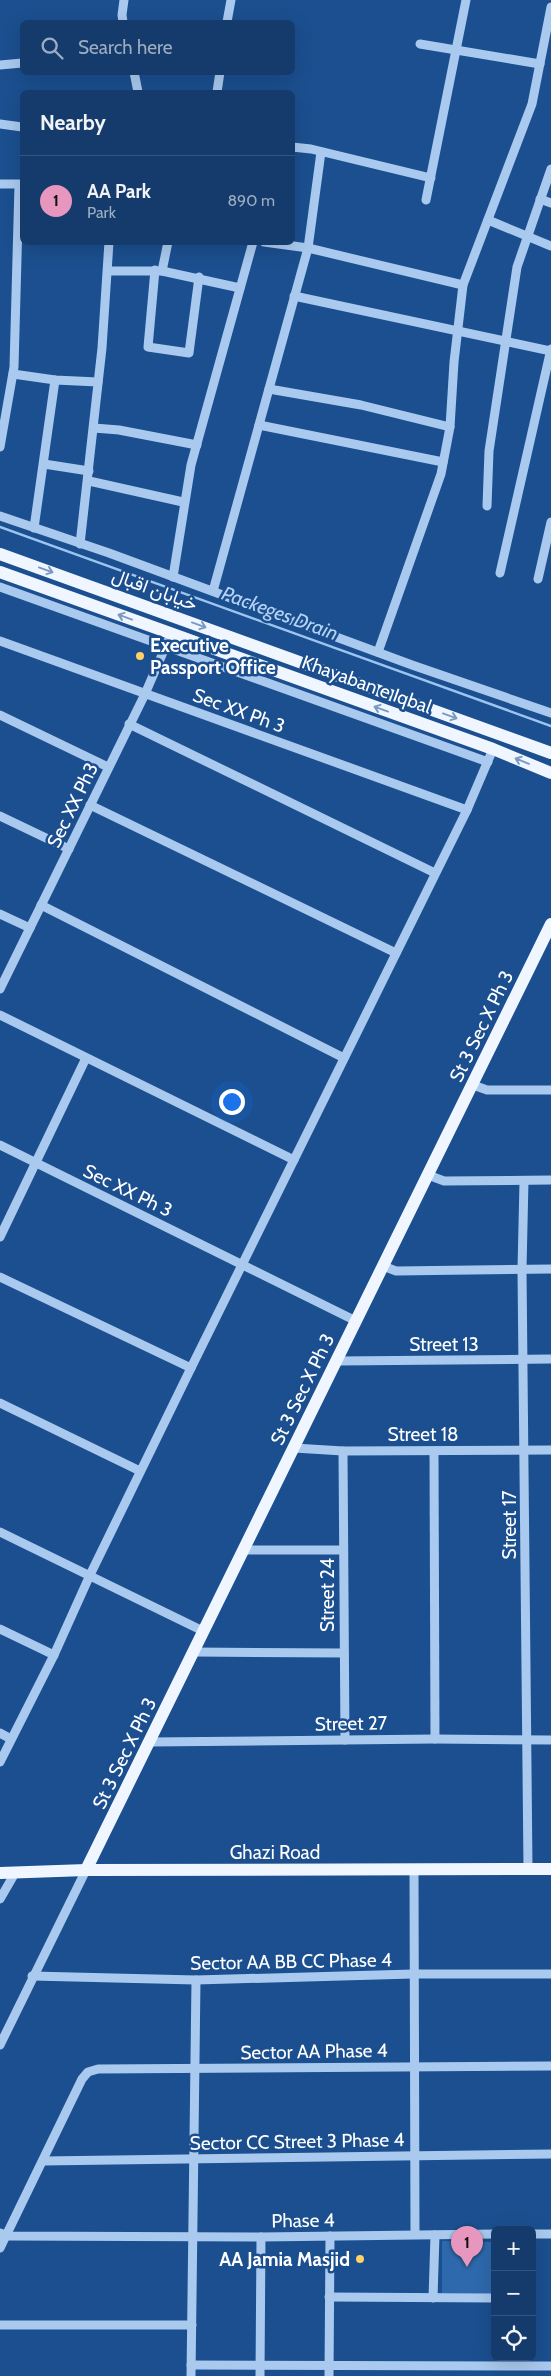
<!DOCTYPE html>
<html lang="en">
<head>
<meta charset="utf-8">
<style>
	:root { --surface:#143b6b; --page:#214673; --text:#f1f3f6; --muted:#9dadc1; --line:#33557e; --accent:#e797bd }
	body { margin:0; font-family:Cabin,Vazirmatn,sans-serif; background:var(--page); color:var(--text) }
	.controls { position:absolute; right:15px; bottom:15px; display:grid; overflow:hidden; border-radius:8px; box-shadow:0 5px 20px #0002 }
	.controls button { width:45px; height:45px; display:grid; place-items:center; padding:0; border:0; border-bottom:1px solid var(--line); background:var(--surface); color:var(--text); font:25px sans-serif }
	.you { position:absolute; left:231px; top:1101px; width:18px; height:18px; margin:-12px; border:4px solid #fff; border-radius:50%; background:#1a73e8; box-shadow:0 0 0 8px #1a73e833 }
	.badge { display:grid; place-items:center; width:32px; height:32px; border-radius:50%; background:var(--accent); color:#111; font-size:16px; font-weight:700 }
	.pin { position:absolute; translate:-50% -41px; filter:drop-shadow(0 1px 2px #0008) }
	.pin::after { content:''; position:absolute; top:26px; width:18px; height:15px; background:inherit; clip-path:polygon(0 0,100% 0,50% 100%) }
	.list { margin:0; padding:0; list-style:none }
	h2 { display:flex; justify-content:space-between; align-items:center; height:65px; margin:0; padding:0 20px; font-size:21px }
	h2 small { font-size:16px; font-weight:400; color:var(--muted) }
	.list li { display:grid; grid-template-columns:32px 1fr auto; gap:15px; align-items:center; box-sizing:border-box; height:90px; padding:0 20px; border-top:1px solid var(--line) }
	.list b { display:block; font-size:19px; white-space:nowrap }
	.list p { margin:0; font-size:16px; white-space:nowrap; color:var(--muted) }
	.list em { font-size:16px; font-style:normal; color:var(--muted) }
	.icon { flex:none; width:28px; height:28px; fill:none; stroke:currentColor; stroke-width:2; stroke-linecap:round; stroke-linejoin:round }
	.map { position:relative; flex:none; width:551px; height:2376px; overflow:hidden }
	.search { position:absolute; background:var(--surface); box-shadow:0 5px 20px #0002; left:20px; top:20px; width:275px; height:55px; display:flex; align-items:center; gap:12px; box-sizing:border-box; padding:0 18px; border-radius:8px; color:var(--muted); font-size:19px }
	.panel { position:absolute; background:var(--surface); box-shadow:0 5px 20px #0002; left:20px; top:90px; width:275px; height:155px; border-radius:8px }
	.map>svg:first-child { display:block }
	.green { fill:#2e69ad }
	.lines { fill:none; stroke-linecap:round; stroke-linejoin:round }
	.stream { stroke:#9cc4f0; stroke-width:2.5 }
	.minor { stroke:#a9c9ee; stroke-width:9 }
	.major { stroke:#f0f6ff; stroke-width:12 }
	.oneway { stroke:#7b9ac1 }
	.poi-dot { fill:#ffd166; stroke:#1b4f8f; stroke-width:2 }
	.labels { text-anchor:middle; stroke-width:5; stroke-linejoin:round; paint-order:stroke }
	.street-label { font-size:19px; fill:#fff; stroke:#1b4f8f }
	.poi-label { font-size:19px; font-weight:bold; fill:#fff; stroke:#1b4f8f; text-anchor:start }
	.water-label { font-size:20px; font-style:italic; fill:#b5d3f5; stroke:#1b4f8f }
</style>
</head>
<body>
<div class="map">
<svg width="551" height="2376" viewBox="0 0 551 2376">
	<rect width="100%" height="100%" fill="#1b4f8f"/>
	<!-- green -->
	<path class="green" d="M442,2241L492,2242L491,2294L442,2293Z"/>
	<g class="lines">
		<!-- stream -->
		<path class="stream" d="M0,527L551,726"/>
		<!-- minor -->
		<g class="minor">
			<path d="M123,22L122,15L124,0"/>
			<path d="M227,22L231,0"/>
			<path d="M420,44L540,64"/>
			<path d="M0,65L22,63"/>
			<path d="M134,72L138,92"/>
			<path d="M217,92L220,72"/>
			<path d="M0,124L22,127"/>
			<path d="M292,147L311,149L431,178"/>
			<path d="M0,184H22"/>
			<path d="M540,199L551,203"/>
			<path d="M426,200L466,0"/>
			<path d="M488,220L551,246"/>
			<path d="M264,242L308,248L463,285"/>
			<path d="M155,270L148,347L189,353L199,277"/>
			<path d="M108,271H162L240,288"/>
			<path d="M162,271L168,242"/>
			<path d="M294,296L551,351"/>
			<path d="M13,374L55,380L98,382"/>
			<path d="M269,389L361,405L450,427"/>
			<path d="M259,425L443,462"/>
			<path d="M94,428L119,430L197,445"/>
			<path d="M0,447L14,367L19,185"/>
			<path d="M44,464L89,471"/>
			<path d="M89,481L183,502"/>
			<path d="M487,506L489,451L517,267L551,169"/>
			<path d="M0,516L109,553L412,665L551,713"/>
			<path d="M34,528L55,380"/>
			<path d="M80,544L102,348L109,242"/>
			<path d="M500,573L551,349"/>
			<path d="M173,577L191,465L253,242"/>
			<path d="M538,579L551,522"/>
			<path d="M0,587L488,762"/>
			<path d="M213,591L308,248L321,152"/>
			<path d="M0,641L467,810"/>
			<path d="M378,652L441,474L450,427L454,362L463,285L532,104L551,7"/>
			<path d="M0,715L108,767"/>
			<path d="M129,724L435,873"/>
			<path d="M90,805L396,953"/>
			<path d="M0,816L69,849"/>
			<path d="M41,905L344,1058"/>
			<path d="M0,914L30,928"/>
			<path d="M0,989L145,694L171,634"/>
			<path d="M0,1015L294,1160"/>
			<path d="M473,1085L487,1090H551"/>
			<path d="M0,1145L356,1321"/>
			<path d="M428,1175L444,1181L551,1180"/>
			<path d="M524,1181L522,1269L528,1869"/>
			<path d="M0,1237L86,1058"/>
			<path d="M383,1266L396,1271L551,1269"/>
			<path d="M0,1277L191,1368"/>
			<path d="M338,1361L551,1359"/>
			<path d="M0,1403L140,1471"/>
			<path d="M294,1448L343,1451L551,1450"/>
			<path d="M343,1451L345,1740"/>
			<path d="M434,1451L435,1739"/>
			<path d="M0,1532L203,1631"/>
			<path d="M245,1550H343"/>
			<path d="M0,1629L54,1655"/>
			<path d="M193,1652L344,1653"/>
			<path d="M0,1733L11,1739"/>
			<path d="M151,1742L435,1739L551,1740"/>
			<path d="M0,1762L54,1655L90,1575L191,1368L467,810L493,749"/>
			<path d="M414,1871L415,2234"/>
			<path d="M0,1899L15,1873"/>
			<path d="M32,1976L196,1980L413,1974H551"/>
			<path d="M0,2045L86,1870"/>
			<path d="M43,2161L551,2154"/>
			<path d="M0,2233L7,2236L261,2237L495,2234"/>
			<path d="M532,2234H551"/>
			<path d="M0,2248L82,2079L88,2072L98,2069L551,2066"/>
			<path d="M329,2297L495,2298"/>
			<path d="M433,2298L435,2235"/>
			<path d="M0,2325H192"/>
			<path d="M191,2365L551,2366"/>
			<path d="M191,2376L196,1980"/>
			<path d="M260,2376L261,2237"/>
			<path d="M329,2376L330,2236"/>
		</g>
		<!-- major -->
		<g class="major">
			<path d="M0,554L551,753"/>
			<path d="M0,572L493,749L551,773"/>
			<path d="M86,1870L551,924"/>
			<path d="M0,1873L86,1870L551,1869"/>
		</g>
	</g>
	<!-- one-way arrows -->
	<defs><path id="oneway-shaft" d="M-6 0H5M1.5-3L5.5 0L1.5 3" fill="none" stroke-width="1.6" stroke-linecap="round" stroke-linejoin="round" transform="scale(1.25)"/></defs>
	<g class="oneway">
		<use href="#oneway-shaft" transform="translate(46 570) rotate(20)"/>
		<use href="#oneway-shaft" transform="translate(125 617) rotate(-160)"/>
		<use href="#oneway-shaft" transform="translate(199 625) rotate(20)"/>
		<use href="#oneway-shaft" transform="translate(381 709) rotate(-160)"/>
		<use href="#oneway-shaft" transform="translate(450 716) rotate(20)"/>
		<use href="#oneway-shaft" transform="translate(522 761) rotate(-158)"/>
	</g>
	<!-- markers -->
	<g class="poi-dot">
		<circle cx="140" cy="656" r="5"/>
		<circle cx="360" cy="2259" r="5"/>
	</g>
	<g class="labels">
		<!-- street labels -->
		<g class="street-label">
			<text transform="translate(155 589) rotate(20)" y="7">خیابان اقبال</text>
			<text transform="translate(367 684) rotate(20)" y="7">Khayaban e Iqbal</text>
			<text transform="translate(239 710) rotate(20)" y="7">Sec XX Ph 3</text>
			<text transform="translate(72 805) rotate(-64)" y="7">Sec XX Ph3</text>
			<text transform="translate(481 1026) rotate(-64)" y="7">St 3 Sec X Ph 3</text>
			<text transform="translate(128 1190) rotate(26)" y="7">Sec XX Ph 3</text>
			<text x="444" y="1351">Street 13</text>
			<text transform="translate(302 1389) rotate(-64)" y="7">St 3 Sec X Ph 3</text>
			<text x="423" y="1441">Street 18</text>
			<text transform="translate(509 1525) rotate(-90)" y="7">Street 17</text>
			<text transform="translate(327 1595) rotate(-90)" y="7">Street 24</text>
			<text transform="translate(351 1723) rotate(-1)" y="7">Street 27</text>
			<text transform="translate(124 1753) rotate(-64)" y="7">St 3 Sec X Ph 3</text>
			<text x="275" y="1859">Ghazi Road</text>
			<text transform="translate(291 1961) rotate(-1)" y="7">Sector AA BB CC Phase 4</text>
			<text transform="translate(314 2051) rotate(-1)" y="7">Sector AA Phase 4</text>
			<text transform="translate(297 2141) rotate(-1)" y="7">Sector CC Street 3 Phase 4</text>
			<text transform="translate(303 2220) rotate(-1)" y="7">Phase 4</text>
		</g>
		<!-- poi labels -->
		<g class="poi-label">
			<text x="150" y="652">Executive<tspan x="150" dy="22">Passport Office</tspan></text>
			<text x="350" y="2266" text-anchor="end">AA Jamia Masjid</text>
		</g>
		<!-- water labels -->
		<g class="water-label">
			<text transform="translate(280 613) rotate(20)" y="7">Packeges Drain</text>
		</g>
	</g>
</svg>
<div class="controls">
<button>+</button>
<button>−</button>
<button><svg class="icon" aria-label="locate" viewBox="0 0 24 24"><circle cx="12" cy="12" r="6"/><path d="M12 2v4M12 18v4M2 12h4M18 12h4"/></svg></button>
</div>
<div class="you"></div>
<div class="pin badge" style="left:467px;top:2267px">1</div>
<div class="search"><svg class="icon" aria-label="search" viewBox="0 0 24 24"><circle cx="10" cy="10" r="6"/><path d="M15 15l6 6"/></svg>Search here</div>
<section class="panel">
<h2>Nearby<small></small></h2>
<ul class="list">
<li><span class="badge">1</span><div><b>AA Park</b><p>Park</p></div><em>890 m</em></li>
</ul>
</section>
</div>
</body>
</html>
